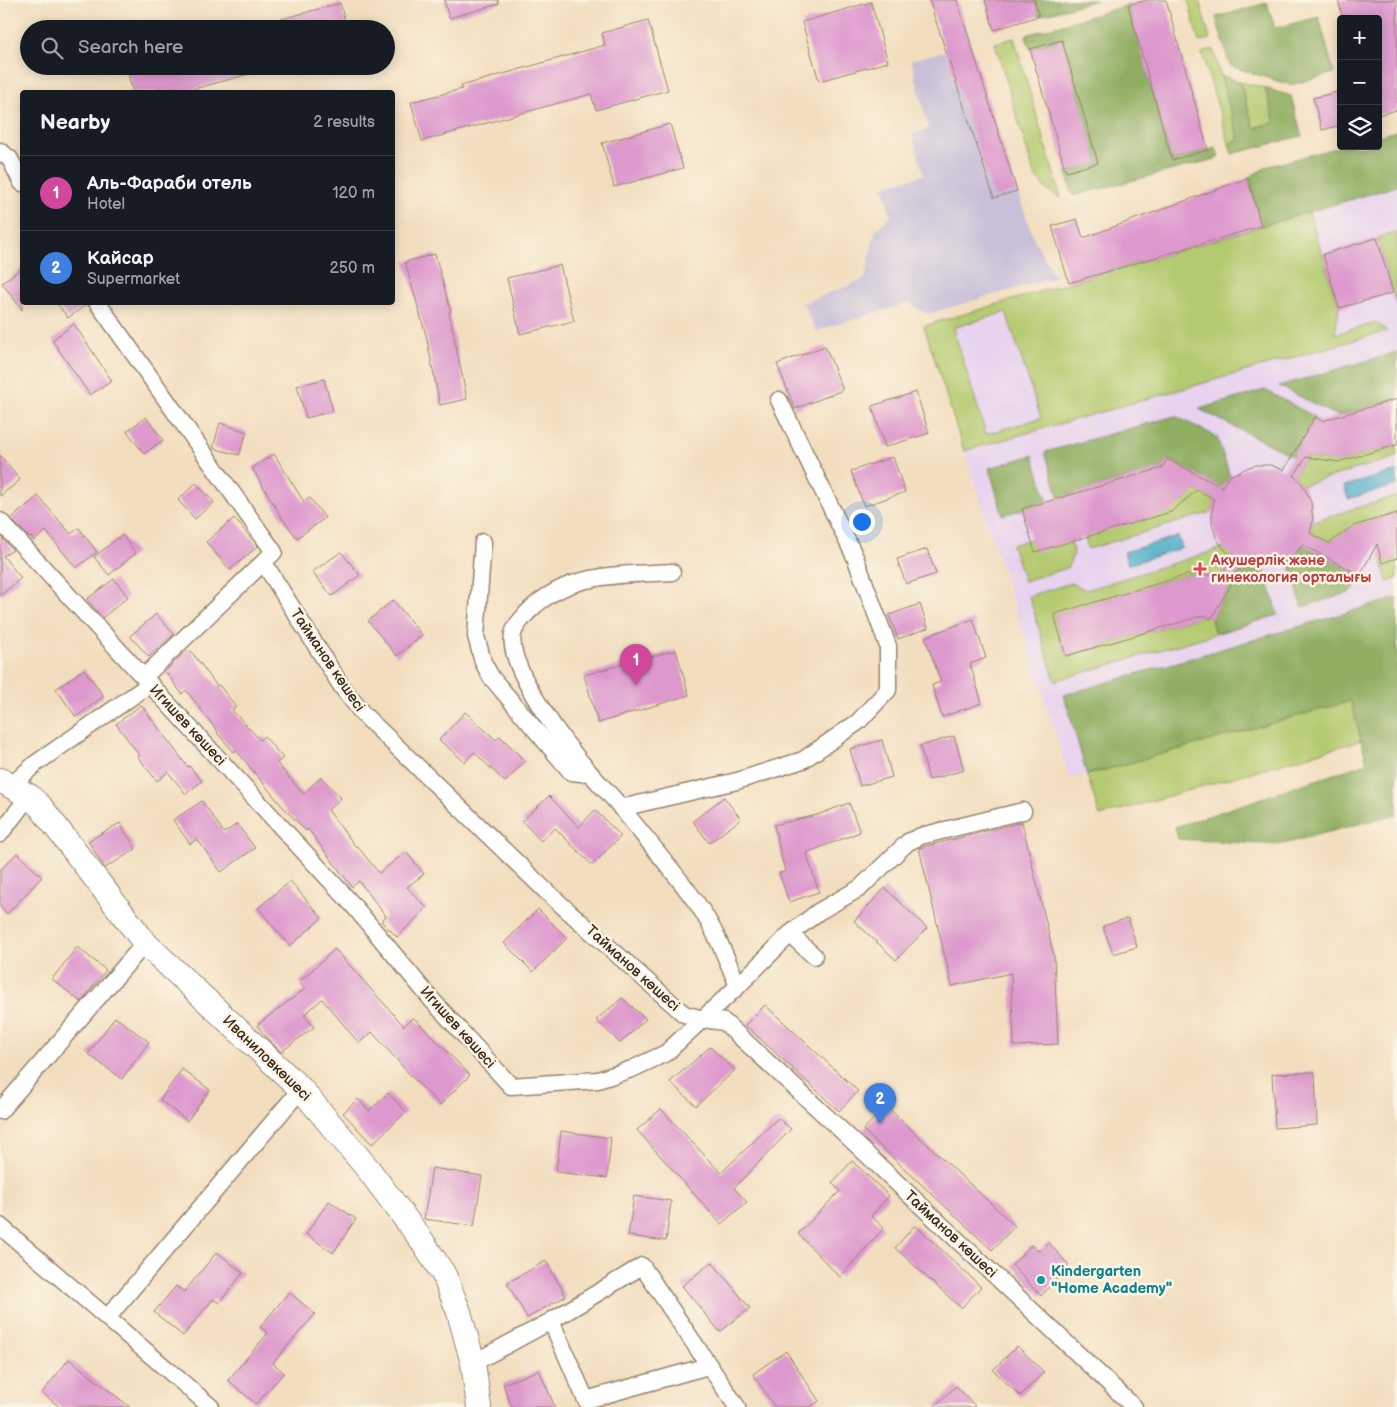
<!DOCTYPE html>
<html lang="en">
<head>
<meta charset="utf-8">
<style>
	:root { --surface:#171b24; --page:#242831; --text:#f1f3f6; --muted:#9ea1a6; --line:#363941; --accent:#c8321e }
	body { margin:0; font-family:"Balsamiq Sans",sans-serif; background:var(--page); color:var(--text) }
	.controls { position:absolute; right:15px; top:15px; display:grid; overflow:hidden; border-radius:5px; box-shadow:0 2px 12px #0003 }
	.controls button { width:45px; height:45px; display:grid; place-items:center; padding:0; border:0; border-bottom:1px solid var(--line); background:var(--surface); color:var(--text); font:25px sans-serif }
	.you { position:absolute; left:861px; top:521px; width:18px; height:18px; margin:-12px; border:4px solid #fff; border-radius:50%; background:#1a73e8; box-shadow:0 0 0 8px #1a73e833 }
	.badge { display:grid; place-items:center; width:32px; height:32px; border-radius:50%; background:var(--accent); color:#fff; font-size:16px; font-weight:700 }
	.pin { position:absolute; translate:-50% -41px; filter:drop-shadow(0 1px 2px #0008) }
	.pin::after { content:''; position:absolute; top:26px; width:18px; height:15px; background:inherit; clip-path:polygon(0 0,100% 0,50% 100%) }
	.list { margin:0; padding:0; list-style:none }
	h2 { display:flex; justify-content:space-between; align-items:center; height:65px; margin:0; padding:0 20px; font-size:21px }
	h2 small { font-size:16px; font-weight:400; color:var(--muted) }
	.list li { display:grid; grid-template-columns:32px 1fr auto; gap:15px; align-items:center; box-sizing:border-box; height:75px; padding:0 20px; border-top:1px solid var(--line) }
	.list b { display:block; font-size:19px; white-space:nowrap }
	.list p { margin:0; font-size:16px; white-space:nowrap; color:var(--muted) }
	.list em { font-size:16px; font-style:normal; color:var(--muted) }
	.icon { flex:none; width:28px; height:28px; fill:none; stroke:currentColor; stroke-width:2; stroke-linecap:round; stroke-linejoin:round }
	.map { position:relative; flex:none; width:1397px; height:1407px; overflow:hidden }
	.search { position:absolute; background:var(--surface); box-shadow:0 2px 12px #0003; left:20px; top:20px; width:375px; height:55px; display:flex; align-items:center; gap:12px; box-sizing:border-box; padding:0 18px; border-radius:28px; color:var(--muted); font-size:19px }
	.panel { position:absolute; background:var(--surface); box-shadow:0 2px 12px #0003; left:20px; top:90px; width:375px; height:215px; border-radius:5px }
	.map>svg:first-child { display:block }
	.built { fill:#e7d2ef }
	.industrial { fill:#c8bfd8 }
	.green { fill:#b4ca6f; stroke:#787a46; fill-rule:evenodd }
	.forest { fill:#8fae62; stroke:#656c40 }
	.water { fill:#4aabc9; stroke:#426a74 }
	.building { fill:#dd99cd }
	.lines { fill:none; stroke-linecap:round; stroke-linejoin:round }
	.street-casing { stroke:#96846e; stroke-width:19 }
	.secondary-casing { stroke:#96846e; stroke-width:26 }
	.street { stroke:#fff; stroke-width:16 }
	.secondary { stroke:#fff; stroke-width:24 }
	.health-dot { fill:#e0444e; stroke:#fcf5e5; stroke-width:2 }
	.culture-dot { fill:#0f9aa8; stroke:#fcf5e5; stroke-width:2 }
	.labels { text-anchor:middle; stroke-width:5; stroke-linejoin:round; paint-order:stroke }
	.health-label { font-size:15px; font-weight:bold; fill:#be3a42; stroke:#fcf5e5; text-anchor:start }
	.street-label { font-size:15px; fill:#3b2a1e; stroke:#fcf5e5 }
	.culture-label { font-size:15px; font-weight:bold; fill:#0d838f; stroke:#fcf5e5; text-anchor:start }
</style>
</head>
<body>
<div class="map">
<svg width="1397" height="1407" viewBox="0 0 1397 1407">
	<rect width="100%" height="100%" fill="#fcf5e5"/>
	<filter id="ink" filterUnits="userSpaceOnUse"><feTurbulence type="fractalNoise" baseFrequency=".02" numOctaves="2"/><feDisplacementMap in="SourceGraphic" scale="10" xChannelSelector="R" yChannelSelector="G"/><feConvolveMatrix kernelMatrix="1 2 1 2 8 2 1 2 1" color-interpolation-filters="sRGB"/></filter>
	<filter id="wash" filterUnits="userSpaceOnUse"><feTurbulence type="fractalNoise" baseFrequency=".0096" numOctaves="4" result="noise"/><feDisplacementMap in="SourceGraphic" scale="20" xChannelSelector="R" yChannelSelector="G"/><feGaussianBlur stdDeviation="1.12" result="paint"/><feColorMatrix in="noise" values="0 0 0 0 0 0 0 0 0 0 0 0 0 0 0 0 0 1.4 0 .05"/><feComposite in="paint" operator="in"/></filter>
	<g filter="url(#wash)">
		<rect width="100%" height="100%" fill="#f2debf"/>
		<!-- built -->
		<path class="built" d="M1397,186V687L1070,779L924,326Z"/>
		<!-- industrial -->
		<path class="industrial" d="M945,51L994,198L1017,191L1034,239L1055,277L927,314L909,303L816,331L803,303L865,279L875,231L891,216L883,186L924,175L912,134L929,129L911,60Z"/>
		<!-- green -->
		<g class="green">
			<path d="M1188,0H1199L1210,39L1199,42Z"/>
			<path d="M1014,38L1061,198C1048,192 1041,185 1034,174L995,43Z"/>
			<path d="M1213,49L1239,141L1229,144L1202,53Z"/>
			<path d="M1240,82L1265,88L1275,122L1254,128Z"/>
			<path d="M1309,212L1339,308L1335,334L1377,323L1387,331L964,451L924,326ZM1006,312L1041,418L986,434L953,328Z"/>
			<path d="M1397,232V306L1377,238Z"/>
			<path d="M1397,445V457L1303,485L1294,476L1306,457L1338,462Z"/>
			<path d="M1197,490L1214,499L1212,512L1088,549L1085,537Z"/>
			<path d="M1397,496V513L1354,526L1329,543L1310,533L1313,521Z"/>
			<path d="M1031,539L1070,542L1074,553L1067,568L1024,581L1012,545Z"/>
			<path d="M1223,548L1233,556L1222,575H1187L1054,615L1066,656L1205,615L1211,619L1215,634L1055,681L1029,596L1071,583L1086,590Z"/>
			<path d="M1397,558V579L1387,582L1382,563Z"/>
			<path d="M1351,700L1362,740L1100,816L1087,775Z"/>
		</g>
		<!-- forest -->
		<g class="forest">
			<path d="M1034,0H1097L1039,16Z"/>
			<path d="M1267,3L1275,28L1319,17L1334,73L1290,85L1230,66L1216,17Z"/>
			<path d="M1128,5L1172,160L1216,148L1219,158L1073,196L1066,172L1097,163L1062,40L1030,49L1026,35Z"/>
			<path d="M1220,75L1240,82L1254,128L1275,122L1265,88L1291,96L1302,136L1232,154L1229,144L1239,140Z"/>
			<path d="M1397,131V186L1261,226L1248,178L1266,167L1342,146H1378V136Z"/>
			<path d="M1397,352V399L1338,416L1279,386Z"/>
			<path d="M1265,390L1315,417L1292,456L1199,409Z"/>
			<path d="M1175,416L1217,437L1230,476L1221,487L1167,459L1162,468L1059,498L1045,452Z"/>
			<path d="M1033,455L1048,502L1003,515L989,468Z"/>
			<path d="M1303,545L1360,575L1352,592L1302,607L1288,558Z"/>
			<path d="M1244,562L1263,565L1278,615L1215,634L1211,619Z"/>
			<path d="M1397,598V814L1279,845L1178,839L1175,827L1367,763L1351,701L1087,775L1064,695Z"/>
		</g>
		<!-- water -->
		<g class="water">
			<path d="M1397,471V485L1348,499L1344,486Z"/>
			<path d="M1178,536L1182,548L1128,565L1124,552Z"/>
		</g>
		<g id="blocks">
			<!-- building -->
			<g class="building">
				<path d="M444,0H498L499,4L449,18Z"/>
				<path d="M929,0H957L1017,191L994,198Z"/>
				<path d="M985,0H1034L1039,16L994,30Z"/>
				<path d="M1147,0H1166L1208,150L1172,160L1128,5Z"/>
				<path d="M1338,0H1397V110L1378,115V19H1343Z"/>
				<path d="M871,2L888,62L819,81L802,22Z"/>
				<path d="M340,3L347,29H261L260,25Z"/>
				<path d="M648,20L668,90L596,110L591,94L422,141L411,102L462,89L461,86L605,45L602,33Z"/>
				<path d="M1062,40L1098,163L1066,172L1030,49Z"/>
				<path d="M126,66H264V70L183,92H133Z"/>
				<path d="M1341,91V125L1322,130L1313,98Z"/>
				<path d="M670,124L683,168L614,187L602,143Z"/>
				<path d="M1248,178L1261,226L1069,283L1052,226L1077,219L1083,238Z"/>
				<path d="M1377,238L1393,293L1339,308L1323,254Z"/>
				<path d="M435,254L451,312H449L467,399L440,405L426,335L405,262Z"/>
				<path d="M560,265L574,321L520,334L507,278Z"/>
				<path d="M22,268V310L2,283Z"/>
				<path d="M56,302H87V304L68,318Z"/>
				<path d="M74,324L112,381L90,395L52,340Z"/>
				<path d="M825,346L843,390L795,409L777,364Z"/>
				<path d="M324,379L333,411L306,418L297,386Z"/>
				<path d="M916,392L929,433L885,447L872,406Z"/>
				<path d="M1397,399V445L1338,462L1306,457L1294,476L1303,485L1311,502L1313,521L1310,533L1329,543L1353,526L1397,513V558L1382,563L1377,544L1360,575L1303,545L1294,555L1283,562L1270,565L1257,566L1244,562L1211,619L1205,615L1066,656L1054,614L1187,575H1222L1233,556L1223,548L1216,537L1212,524V512L1214,499L1197,490L1171,512L1035,552L1022,509L1162,468L1167,459L1221,487L1230,476L1249,467L1256,465H1270L1284,470L1315,417L1322,421Z"/>
				<path d="M146,417L163,440L144,454L127,431Z"/>
				<path d="M220,423L247,432L239,455L213,448Z"/>
				<path d="M274,454L304,502L310,498L325,518L297,538L282,518L252,468Z"/>
				<path d="M0,455L20,480L0,496Z"/>
				<path d="M893,457L905,492L864,506L851,471Z"/>
				<path d="M196,483L214,502L195,519L178,500Z"/>
				<path d="M38,496L71,534L79,528L97,552L76,568L46,531L34,541L31,537L30,538L11,519Z"/>
				<path d="M234,518L258,546L230,570L206,542Z"/>
				<path d="M122,535L136,553L109,575L94,557Z"/>
				<path d="M0,536L13,550L3,556L21,578L0,596Z"/>
				<path d="M927,549L936,574L906,584L897,559Z"/>
				<path d="M341,552L360,575L332,596L312,572Z"/>
				<path d="M114,579L128,597L102,618L87,599Z"/>
				<path d="M393,600L422,635L397,656L368,621Z"/>
				<path d="M920,604L928,628L898,639L889,615Z"/>
				<path d="M156,614L174,634L149,657L130,636Z"/>
				<path d="M973,619L986,658L970,664L982,703L942,717L932,685L941,682L925,637Z"/>
				<path d="M187,650L189,652L191,651L217,686L219,685L236,707L232,710L260,740L264,736L283,758L277,763L303,794L321,777L341,798L328,810L356,847L357,846L379,873L406,852L424,874L407,887L427,908L397,937L381,921L386,916L359,881L352,887L308,829L306,831L282,806L236,750L234,752L217,733L218,732L186,690L182,694L165,671Z"/>
				<path d="M676,650L689,695L598,723L584,675Z"/>
				<path d="M84,669L104,696L76,717L56,689Z"/>
				<path d="M141,705L188,767L189,766L202,781L186,794L168,772L157,781L138,757L140,756L116,724Z"/>
				<path d="M465,712L496,740L500,736L525,761L505,782L474,752L465,762L439,740Z"/>
				<path d="M954,736L964,770L929,780L920,746Z"/>
				<path d="M882,740L892,777L860,786L850,749Z"/>
				<path d="M549,796L579,827L595,810L621,836L592,865L555,828L541,841L522,821Z"/>
				<path d="M724,797L741,819L709,843L693,821Z"/>
				<path d="M202,801L224,833L237,824L255,848L221,872L197,839L190,844L173,820Z"/>
				<path d="M849,803L860,832L806,853L819,892L789,902L779,873L785,872L774,825L817,815Z"/>
				<path d="M1022,822L1054,956L1058,1044L1014,1046L1011,973L952,986L919,848Z"/>
				<path d="M120,823L136,849L105,868L88,841Z"/>
				<path d="M17,853L42,877L7,914L0,907V870Z"/>
				<path d="M290,881L322,918L290,946L258,908Z"/>
				<path d="M885,888L927,928L896,960L854,921Z"/>
				<path d="M538,909L567,938L533,972L504,943Z"/>
				<path d="M1128,918L1137,947L1113,954L1103,926Z"/>
				<path d="M77,947L106,970L81,1002L52,979Z"/>
				<path d="M335,949L404,1026L413,1017L470,1075L440,1105L411,1076L372,1032L359,1043L322,999L304,1015L314,1027L281,1052L266,1037L257,1025L305,989L299,982Z"/>
				<path d="M622,998L646,1019L620,1043L596,1020Z"/>
				<path d="M765,1005L858,1091L839,1111L745,1025Z"/>
				<path d="M115,1017L149,1042L122,1079L88,1054Z"/>
				<path d="M710,1047L735,1070L696,1106L670,1082Z"/>
				<path d="M182,1069L210,1090L187,1121L160,1100Z"/>
				<path d="M1315,1072L1317,1125L1275,1128L1272,1074Z"/>
				<path d="M388,1093L406,1112L372,1144L343,1113L358,1099L369,1111Z"/>
				<path d="M886,1106L1015,1226L992,1250L863,1130Z"/>
				<path d="M661,1109L721,1173L778,1118L791,1129L734,1188L747,1202L721,1224L637,1130Z"/>
				<path d="M561,1131L611,1138L607,1178L556,1172Z"/>
				<path d="M852,1161L889,1196L871,1216L884,1228L840,1277L798,1234L840,1191L832,1183Z"/>
				<path d="M432,1168L482,1176L474,1226L424,1219Z"/>
				<path d="M634,1196L671,1201L666,1241L628,1236Z"/>
				<path d="M329,1201L356,1219L333,1253L306,1234Z"/>
				<path d="M915,1225L981,1287L961,1308L895,1248Z"/>
				<path d="M1048,1242L1069,1265L1041,1296L1012,1265L1031,1245L1039,1251Z"/>
				<path d="M217,1252L243,1273L219,1303L213,1299L183,1336L154,1312L176,1286L184,1292Z"/>
				<path d="M546,1261L566,1296L527,1318L507,1283Z"/>
				<path d="M712,1262L750,1308L720,1332L682,1286Z"/>
				<path d="M289,1292L315,1314L273,1363L284,1373L256,1404L228,1380L268,1333L260,1327Z"/>
				<path d="M1017,1346L1044,1372L1020,1396L993,1370Z"/>
				<path d="M786,1351L819,1401L810,1407H775L753,1374Z"/>
				<path d="M69,1359L130,1407H60L42,1393Z"/>
				<path d="M539,1370L555,1407H512L503,1384Z"/>
				<path d="M956,1386L976,1407H934Z"/>
			</g>
		</g>
	</g>
	<g filter="url(#ink)">
		<use href="#blocks" fill-opacity="0" stroke="#96846e" stroke-width="1"/>
		<g class="lines">
			<!-- street casing -->
			<g class="street-casing">
				<g id="street">
					<path d="M0,151L10,159L22,183"/>
					<path d="M97,302L274,552L144,677"/>
					<path d="M0,521L352,904L431,999L511,1086L598,1080L632,1069L666,1053L738,986L790,934L818,912L860,888L908,842L921,836L1023,811"/>
					<path d="M483,542L476,636L483,662L491,677L571,772L581,773L589,772"/>
					<path d="M264,563L342,687L363,714L548,893L684,1014L703,1019L724,1022L841,1130L1134,1407"/>
					<path d="M672,572C620,575 567,572 528,612C522,619 515,625 513,634C506,668 568,748 590,773C601,786 613,797 623,810C647,840 673,870 696,902C714,927 726,957 738,986"/>
					<path d="M12,785L35,764L150,684"/>
					<path d="M621,808L737,781L803,760L858,722L888,690V646L855,557L779,400"/>
					<path d="M0,834L29,796"/>
					<path d="M790,934L814,956"/>
					<path d="M0,1111L145,943"/>
					<path d="M0,1226L211,1407"/>
					<path d="M107,1318L301,1089"/>
					<path d="M551,1321L586,1400L708,1366"/>
					<path d="M473,1363L551,1321L642,1266L737,1407"/>
				</g>
			</g>
			<!-- secondary casing -->
			<g class="secondary-casing">
				<path id="secondary" d="M0,780L29,796L40,806L145,943L301,1089L368,1169L420,1238L444,1275L459,1312L473,1363L479,1407"/>
			</g>
			<!-- street -->
			<use href="#street" class="street"/>
			<!-- secondary -->
			<use href="#secondary" class="secondary"/>
		</g>
	</g>
	<!-- markers -->
	<path class="health-dot" d="M1197.5 561.5h5v5h5v5h-5v5h-5v-5h-5v-5h5z"/>
	<circle class="culture-dot" cx="1041" cy="1280" r="5"/>
	<g class="labels">
		<!-- health labels -->
		<g class="health-label">
			<text x="1211" y="565">Акушерлік және<tspan x="1211" dy="17">гинекология орталығы</tspan></text>
		</g>
		<!-- street labels -->
		<g class="street-label">
			<text transform="translate(328 660) rotate(56)" y="5">Тайманов көшесі</text>
			<text transform="translate(188 725) rotate(47)" y="5">Игишев көшесі</text>
			<text transform="translate(633 968) rotate(42)" y="5">Тайманов көшесі</text>
			<text transform="translate(458 1027) rotate(48)" y="5">Игишев көшесі</text>
			<text transform="translate(267 1058) rotate(44)" y="5">Иваниловкөшесі</text>
			<text transform="translate(951 1234) rotate(43)" y="5">Тайманов көшесі</text>
		</g>
		<!-- culture labels -->
		<g class="culture-label">
			<text x="1051" y="1276">Kindergarten<tspan x="1051" dy="17">"Home Academy"</tspan></text>
		</g>
	</g>
</svg>
<div class="controls">
<button>+</button>
<button>−</button>
<button><svg class="icon" aria-label="layers" viewBox="0 0 24 24"><path d="M12 4l9 5-9 5-9-5zM3 14l9 5 9-5"/></svg></button>
</div>
<div class="you"></div>
<div class="pin badge" style="left:636px;top:685px;background:#d1479c">1</div>
<div class="pin badge" style="left:880px;top:1124px;background:#3f7fe0">2</div>
<div class="search"><svg class="icon" aria-label="search" viewBox="0 0 24 24"><circle cx="10" cy="10" r="6"/><path d="M15 15l6 6"/></svg>Search here</div>
<section class="panel">
<h2>Nearby<small>2 results</small></h2>
<ul class="list">
<li><span class="badge" style="background:#d1479c">1</span><div><b>Аль-Фараби отель</b><p>Hotel</p></div><em>120 m</em></li>
<li><span class="badge" style="background:#3f7fe0">2</span><div><b>Кайсар</b><p>Supermarket</p></div><em>250 m</em></li>
</ul>
</section>
</div>
</body>
</html>
